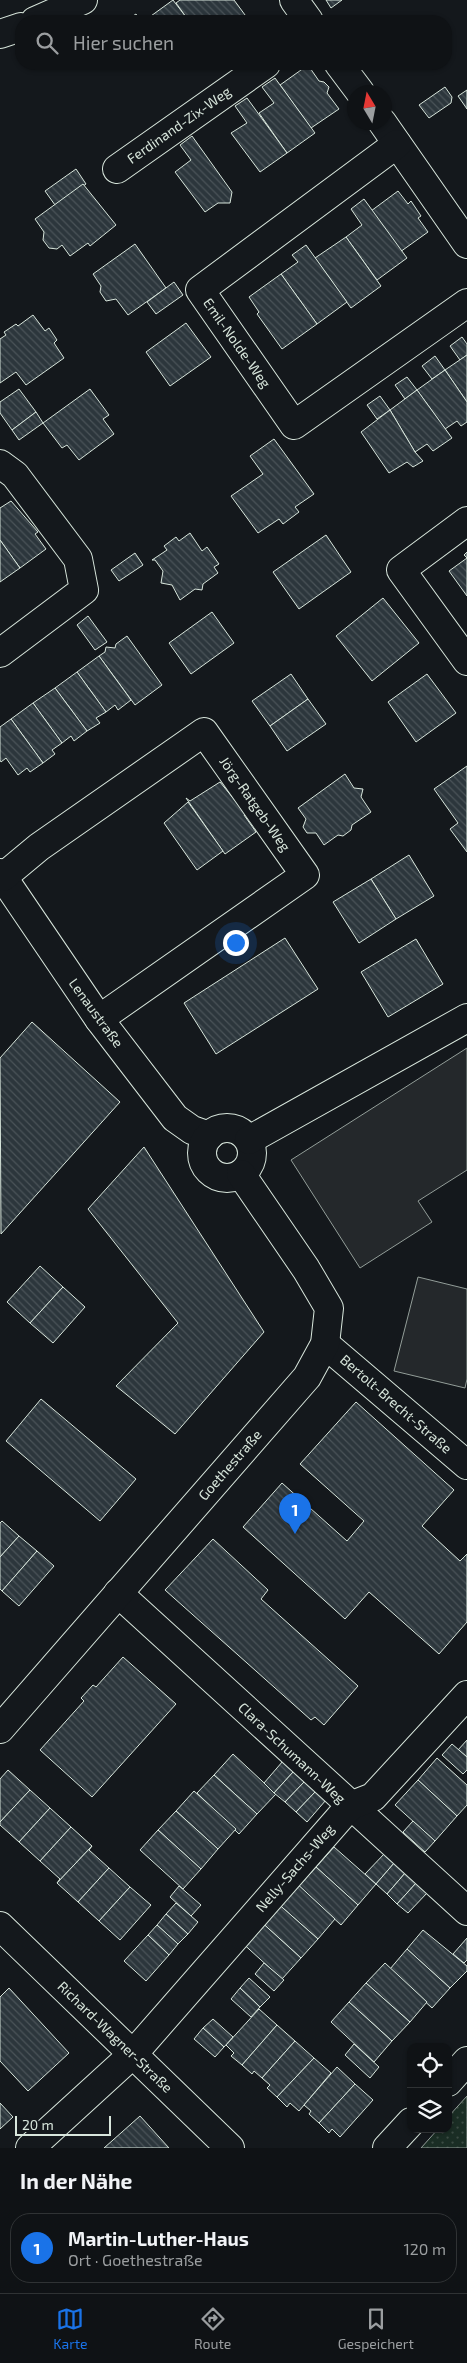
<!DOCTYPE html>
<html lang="de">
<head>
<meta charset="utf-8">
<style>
	:root { --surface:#0f1215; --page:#181b1e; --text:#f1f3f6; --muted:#9b9ea0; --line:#2f3234; --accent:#1a73e8 }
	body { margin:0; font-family:"Exo 2",sans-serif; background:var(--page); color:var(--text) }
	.controls { position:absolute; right:15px; bottom:15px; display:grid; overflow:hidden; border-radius:10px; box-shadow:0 1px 4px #0004 }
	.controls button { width:45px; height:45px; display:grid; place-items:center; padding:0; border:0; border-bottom:1px solid var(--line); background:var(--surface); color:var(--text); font:25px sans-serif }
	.compass { position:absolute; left:347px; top:85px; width:45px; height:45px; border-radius:50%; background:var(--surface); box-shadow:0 1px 4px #0004; rotate:350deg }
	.scale { position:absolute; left:15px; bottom:12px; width:96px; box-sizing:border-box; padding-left:5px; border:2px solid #d8e6dc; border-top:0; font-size:14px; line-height:18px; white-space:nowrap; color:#d8e6dc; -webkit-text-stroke:4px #14181c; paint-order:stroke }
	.you { position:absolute; left:235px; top:942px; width:18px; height:18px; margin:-12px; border:4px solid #fff; border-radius:50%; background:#1a73e8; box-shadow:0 0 0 8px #1a73e833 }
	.badge { display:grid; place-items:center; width:32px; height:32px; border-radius:50%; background:var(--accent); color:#fff; font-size:16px; font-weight:700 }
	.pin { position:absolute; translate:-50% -41px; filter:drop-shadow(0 1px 2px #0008) }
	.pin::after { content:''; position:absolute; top:26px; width:18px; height:15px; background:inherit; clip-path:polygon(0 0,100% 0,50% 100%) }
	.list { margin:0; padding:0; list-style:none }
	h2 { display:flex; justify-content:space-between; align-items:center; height:65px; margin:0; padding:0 20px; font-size:21px }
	h2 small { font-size:16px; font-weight:400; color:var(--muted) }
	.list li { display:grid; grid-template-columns:32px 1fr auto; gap:15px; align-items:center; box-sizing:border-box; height:70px; margin:0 10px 10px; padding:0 10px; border:1px solid var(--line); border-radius:20px }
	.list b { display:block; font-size:19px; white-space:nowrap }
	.list p { margin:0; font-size:16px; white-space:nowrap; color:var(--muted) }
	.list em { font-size:16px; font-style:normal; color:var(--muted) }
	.icon { flex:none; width:28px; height:28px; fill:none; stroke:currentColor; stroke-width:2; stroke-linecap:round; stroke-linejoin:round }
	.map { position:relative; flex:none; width:467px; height:2148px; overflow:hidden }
	.search { position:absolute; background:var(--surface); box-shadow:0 1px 4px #0004; left:15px; right:15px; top:15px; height:55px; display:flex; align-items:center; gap:12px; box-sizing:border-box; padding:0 18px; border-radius:20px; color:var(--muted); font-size:19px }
	.sheet { height:145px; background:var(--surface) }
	nav { display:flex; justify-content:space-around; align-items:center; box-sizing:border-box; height:70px; border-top:1px solid var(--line); background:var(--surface); font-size:14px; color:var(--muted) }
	nav a { display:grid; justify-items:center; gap:2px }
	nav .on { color:var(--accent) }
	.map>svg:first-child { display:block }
	.grass { fill:url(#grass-dots); stroke:#939e99 }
	.parking { fill:#24282b; stroke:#939e99 }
	.building { fill:url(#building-back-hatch); stroke:#d8e6dc }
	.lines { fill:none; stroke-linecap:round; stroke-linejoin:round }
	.street-casing { stroke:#d8e6dc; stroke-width:30 }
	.street { stroke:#14181c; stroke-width:28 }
	.labels { text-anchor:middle; stroke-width:4; stroke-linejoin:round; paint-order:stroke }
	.street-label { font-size:14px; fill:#d8e6dc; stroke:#14181c }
</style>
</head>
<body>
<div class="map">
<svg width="467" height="2148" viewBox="0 0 467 2148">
	<defs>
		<pattern id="grass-dots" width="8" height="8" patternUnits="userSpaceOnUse" patternTransform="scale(1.25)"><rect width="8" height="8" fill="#1a2d24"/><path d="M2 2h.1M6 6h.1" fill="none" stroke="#3b4b43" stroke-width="1.8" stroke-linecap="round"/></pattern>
		<pattern id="building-back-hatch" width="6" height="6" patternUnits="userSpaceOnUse" patternTransform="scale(1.25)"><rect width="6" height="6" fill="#2c363c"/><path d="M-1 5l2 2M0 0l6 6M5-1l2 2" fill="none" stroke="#4a5358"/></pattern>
	</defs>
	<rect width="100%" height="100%" fill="#14181c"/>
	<!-- grass -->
	<path class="grass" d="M467,2096V2148H421L438,2129H448V2117Z"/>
	<!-- parking -->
	<g class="parking">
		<path d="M467,1048V1170L418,1201L432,1222L360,1268L291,1160Z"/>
		<path d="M418,1277L467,1289V1379L465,1388L394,1371Z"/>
	</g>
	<!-- building -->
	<g class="building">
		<path d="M173,0L189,21H144Z"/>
		<path d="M180,0H234L248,19L244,21H189L176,3Z"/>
		<path d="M326,0H342L331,8Z"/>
		<path d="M136,14L141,21H125Z"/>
		<path d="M308,65L319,81L324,82L329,87L327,93L339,109L311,128L280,85Z"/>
		<path d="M275,78L315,133L287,153L259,113L274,103L262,87Z"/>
		<path d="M445,87L452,97L451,103L429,118L419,105Z"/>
		<path d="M467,90V109L458,96Z"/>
		<path d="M247,98L287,153L260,172L231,133L247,123L235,106Z"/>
		<path d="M192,136L232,192L230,203H218L205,212L175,172L191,160L180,145Z"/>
		<path d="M76,169L86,184L55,205L45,191Z"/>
		<path d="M83,184L116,225L90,246L88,243L70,256L62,245L57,249L49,248L43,240L44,232L35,219Z"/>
		<path d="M398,191L408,204L411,201L421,216L418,218L428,232L400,252L371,211Z"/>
		<path d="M364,199L407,258L377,280L346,237L362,225L351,209Z"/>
		<path d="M346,237L381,286L351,308L315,258Z"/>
		<path d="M135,244L166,288L128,315L116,299L106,301L100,292L101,286L93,274Z"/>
		<path d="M306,245L347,302L317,324L281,274L298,262L292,255Z"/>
		<path d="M281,274L317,324L282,349L257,314L259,312L249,297Z"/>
		<path d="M174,282L183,295L156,314L147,302Z"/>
		<path d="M33,315L45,331L49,328L57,340L54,343L64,358L26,385L16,372L0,383V339L6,335L4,332L16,324L18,326Z"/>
		<path d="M186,323L211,357L170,386L146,352Z"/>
		<path d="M462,337L467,344V355L460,360L450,346Z"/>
		<path d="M467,355V402L445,370Z"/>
		<path d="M435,356L445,370L432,379L422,366Z"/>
		<path d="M445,370L467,402V422L461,426L457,421L445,429L417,390Z"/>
		<path d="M407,377L417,390L405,399L395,385Z"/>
		<path d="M19,389L36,412L12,430L0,413V402Z"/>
		<path d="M90,389L109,415L103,419L114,434L79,460L67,445L62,448L43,423Z"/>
		<path d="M417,390L452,438L433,451L427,444L415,452L390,410Z"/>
		<path d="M380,396L390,410L377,419L367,405Z"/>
		<path d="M390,410L415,452L423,461L413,467L407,462L389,473L361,432Z"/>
		<path d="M36,412L43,423L19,440L12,430Z"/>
		<path d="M274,439L314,494L295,507L299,512L283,524L279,519L258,533L231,496L263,474L250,456Z"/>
		<path d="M11,501L38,532L35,534L46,549L20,568L0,540V508Z"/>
		<path d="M190,533L202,551L207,547L219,564L214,567L218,573L203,584L202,590L195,589L180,600L172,585L161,583L163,571L155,560H152L167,550L164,546L176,537L179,541Z"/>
		<path d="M326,535L351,572L299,609L273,572Z"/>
		<path d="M0,540L20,568L0,582Z"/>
		<path d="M467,552V596L449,571L467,558L464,555Z"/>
		<path d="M135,553L143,565L119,581L111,570Z"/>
		<path d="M383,598L419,643L372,681L336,636Z"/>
		<path d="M212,612L234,643L191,674L169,643Z"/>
		<path d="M88,616L107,642L95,650L77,625Z"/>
		<path d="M127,636L162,685L135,705L99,656L105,652L106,647L115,648L116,644Z"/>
		<path d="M99,656L131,700L118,710L115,705L106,712L77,672Z"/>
		<path d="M77,672L106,712L96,718L100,723L87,731L55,688Z"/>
		<path d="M291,674L308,699L270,726L252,701Z"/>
		<path d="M427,674L456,713L416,742L388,702Z"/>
		<path d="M55,688L87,731L74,741L71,736L62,743L33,703Z"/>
		<path d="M308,699L326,724L287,751L270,726Z"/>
		<path d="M33,703L62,743L52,750L55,754L43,763L11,719Z"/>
		<path d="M11,719L43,763L30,772L27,768L18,775L6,758L1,762L0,760V727Z"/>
		<path d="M467,766V852L450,829L458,823L434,789Z"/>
		<path d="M345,774L354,788L363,789L361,797L371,812L352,825L351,830L343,836L338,835L324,845L316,833H307L303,827L306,819L298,808Z"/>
		<path d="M220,782L246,814L244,815L256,832L225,854L186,798L190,801Z"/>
		<path d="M188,802L223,851L197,870L164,823Z"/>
		<path d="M409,855L434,896L396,919L371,879Z"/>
		<path d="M371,879L396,919L359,943L333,902Z"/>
		<path d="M285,938L318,989L216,1054L184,1003Z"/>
		<path d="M416,939L443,984L388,1017L361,972Z"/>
		<path d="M32,1022L120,1102L1,1234L0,1058Z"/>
		<path d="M144,1147L264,1332L175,1434L116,1386L178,1323L88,1209Z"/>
		<path d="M40,1266L63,1287L30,1323L7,1302Z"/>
		<path d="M63,1287L85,1307L53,1343L30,1323Z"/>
		<path d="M41,1399L136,1479L100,1521L6,1441Z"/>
		<path d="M356,1402L454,1490L422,1526L460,1561L467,1554V1622L439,1654L369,1592L345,1619L243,1527L282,1483L347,1541L364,1521L300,1464Z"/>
		<path d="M2,1521L19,1536L0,1557V1523Z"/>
		<path d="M19,1536L37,1551L2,1591L0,1589V1557Z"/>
		<path d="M213,1539L268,1590L261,1599L358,1686L324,1725L315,1717L311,1720L165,1590Z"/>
		<path d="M37,1551L54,1566L19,1606L2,1591Z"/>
		<path d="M123,1657L176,1704L92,1797L40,1750L84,1701L81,1698L93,1685L96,1687Z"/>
		<path d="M467,1740V1757L458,1750Z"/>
		<path d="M452,1744L467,1757V1770L463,1774L442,1755Z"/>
		<path d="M233,1754L276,1794L257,1814L214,1775Z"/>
		<path d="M437,1758L467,1785V1805L457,1816L418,1780Z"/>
		<path d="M283,1761L294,1771L274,1793L264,1783Z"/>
		<path d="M8,1770L30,1790L0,1822V1779Z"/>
		<path d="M294,1771L305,1781L285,1802L274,1793Z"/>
		<path d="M214,1775L257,1814L239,1834L197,1793Z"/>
		<path d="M418,1780L457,1816L435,1841L395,1805Z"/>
		<path d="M305,1781L316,1791L296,1812L285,1802Z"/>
		<path d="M30,1790L50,1808L19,1842L0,1825V1822Z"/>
		<path d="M194,1791L236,1829L218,1849L176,1811Z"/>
		<path d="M316,1791L326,1800L307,1822L296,1812Z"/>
		<path d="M50,1808L71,1827L40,1861L19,1842Z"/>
		<path d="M176,1811L218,1849L201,1869L158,1830Z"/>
		<path d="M413,1821L435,1841L425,1852L403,1832Z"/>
		<path d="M71,1827L92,1846L57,1883L60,1879L40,1861Z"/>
		<path d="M158,1830L201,1869L183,1889L140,1850Z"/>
		<path d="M92,1846L89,1850L109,1868L78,1902L57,1883Z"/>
		<path d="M334,1847L376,1884L358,1905L316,1867Z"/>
		<path d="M385,1853L395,1862L376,1884L365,1874Z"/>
		<path d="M395,1862L406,1872L387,1894L376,1884Z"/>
		<path d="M316,1867L358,1905L341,1925L299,1886Z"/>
		<path d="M109,1868L130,1887L99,1921L78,1902Z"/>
		<path d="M406,1872L417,1882L397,1904L387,1894Z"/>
		<path d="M293,1880L335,1919L318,1939L275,1901Z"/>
		<path d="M417,1882L428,1892L408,1913L397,1904Z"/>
		<path d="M179,1886L201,1905L191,1916L170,1897Z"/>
		<path d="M130,1887L151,1905L120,1940L99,1921Z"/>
		<path d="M275,1901L318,1939L301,1958L258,1919Z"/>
		<path d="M176,1903L198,1922L188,1934L166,1914Z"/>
		<path d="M166,1914L188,1934L178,1944L157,1925Z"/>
		<path d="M258,1919L301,1958L282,1979L239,1940Z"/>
		<path d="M157,1925L178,1944L169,1955L148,1935Z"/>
		<path d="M423,1930L467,1966V1971L450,1988L407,1949Z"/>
		<path d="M148,1935L169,1955L146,1981L124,1961Z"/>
		<path d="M467,1938V1960L464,1963L453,1954Z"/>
		<path d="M407,1949L450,1988L432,2008L390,1969Z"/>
		<path d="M264,1963L284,1980L274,1991L255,1974Z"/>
		<path d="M385,1963L427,2002L410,2022L366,1983Z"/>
		<path d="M249,1978L270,1997L260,2007L240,1988Z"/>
		<path d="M366,1983L410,2022L392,2041L349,2002Z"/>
		<path d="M9,1988L69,2053L28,2091L0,2061V1997Z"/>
		<path d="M240,1988L260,2007L251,2017L231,1999Z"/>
		<path d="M349,2002L392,2041L374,2062L331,2022Z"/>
		<path d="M259,2009L277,2025L242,2065L231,2056L234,2053L226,2045Z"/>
		<path d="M213,2019L233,2037L224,2047L203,2028Z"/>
		<path d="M277,2025L295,2041L262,2078L254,2071L252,2074L242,2065Z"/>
		<path d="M203,2028L224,2047L215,2057L194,2039Z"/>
		<path d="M295,2041L314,2058L277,2097L267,2088L270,2085L262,2078Z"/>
		<path d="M354,2044L379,2067L370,2078L345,2055Z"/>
		<path d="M314,2058L331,2073L299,2111L290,2103L287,2107L277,2097Z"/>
		<path d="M337,2067L355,2084L319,2123L309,2114L311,2111L304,2105Z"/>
		<path d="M355,2084L373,2100L340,2137L332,2129L329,2133L319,2123Z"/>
		<path d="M0,2103L13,2117L0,2129Z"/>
		<path d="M140,2116L169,2148H104Z"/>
	</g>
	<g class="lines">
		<!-- street casing -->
		<g class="street-casing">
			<g id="street">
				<path d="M294,0L309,21"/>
				<path d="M35,21L83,0"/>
				<path d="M0,34L21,27"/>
				<path d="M339,64L360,92"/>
				<path d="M382,122L467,244"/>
				<path d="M397,144L200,290L294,425L467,303"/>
				<path d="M117,169L266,64"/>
				<path d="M0,464L15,475L78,559L84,590L0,653"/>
				<path d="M467,521L401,570L467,661"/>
				<path d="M0,873L99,1019L175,1118L192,1130L209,1136"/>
				<path d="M3,877L39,847L204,732L305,875L99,1019"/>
				<circle cx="227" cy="1153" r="25"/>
				<path d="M249,1140L467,1018"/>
				<path d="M325,1344L467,1465"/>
				<path d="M118,1593L467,1911"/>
				<path d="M0,1729L307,1377L325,1344L329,1308L306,1269L241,1174"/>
				<path d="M0,1926L230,2148"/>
				<path d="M448,2082L467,2061"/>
				<path d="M30,2148L133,2054L350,1806L373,1797L467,1695"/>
				<path d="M387,2148L411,2122"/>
			</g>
		</g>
		<!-- street -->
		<use href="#street" class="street"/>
	</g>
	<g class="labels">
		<!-- street labels -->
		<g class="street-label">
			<text transform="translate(179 125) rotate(-35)" y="5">Ferdinand-Zix-Weg</text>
			<text transform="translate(237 343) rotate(55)" y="5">Emil-Nolde-Weg</text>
			<text transform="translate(255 804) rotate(55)" y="5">Jörg-Ratgeb-Weg</text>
			<text transform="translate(96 1013) rotate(54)" y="5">Lenaustraße</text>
			<text transform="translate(396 1404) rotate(41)" y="5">Bertolt-Brecht-Straße</text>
			<text transform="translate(230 1465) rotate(-49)" y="5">Goethestraße</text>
			<text transform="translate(292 1753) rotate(43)" y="5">Clara-Schumann-Weg</text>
			<text transform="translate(295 1868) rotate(-49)" y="5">Nelly-Sachs-Weg</text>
			<text transform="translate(115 2037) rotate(44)" y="5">Richard-Wagner-Straße</text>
		</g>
	</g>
</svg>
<div class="controls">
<button><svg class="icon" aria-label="locate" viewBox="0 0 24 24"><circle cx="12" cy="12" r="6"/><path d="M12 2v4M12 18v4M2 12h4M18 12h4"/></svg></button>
<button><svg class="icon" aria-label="layers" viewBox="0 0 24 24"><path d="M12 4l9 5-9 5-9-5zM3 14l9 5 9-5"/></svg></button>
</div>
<svg class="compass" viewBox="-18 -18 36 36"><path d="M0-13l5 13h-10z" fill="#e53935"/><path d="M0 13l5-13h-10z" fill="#9b9ea0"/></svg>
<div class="scale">20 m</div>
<div class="you"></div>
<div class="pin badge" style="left:295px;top:1534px">1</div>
<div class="search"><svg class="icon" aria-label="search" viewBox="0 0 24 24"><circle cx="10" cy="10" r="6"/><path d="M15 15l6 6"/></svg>Hier suchen</div>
</div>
<section class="sheet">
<h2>In der Nähe<small></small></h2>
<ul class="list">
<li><span class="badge">1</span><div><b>Martin-Luther-Haus</b><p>Ort · Goethestraße</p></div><em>120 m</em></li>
</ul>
</section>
<nav>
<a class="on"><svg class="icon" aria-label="map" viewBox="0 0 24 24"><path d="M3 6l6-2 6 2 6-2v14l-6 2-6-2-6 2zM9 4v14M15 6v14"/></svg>Karte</a>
<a><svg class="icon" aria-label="directions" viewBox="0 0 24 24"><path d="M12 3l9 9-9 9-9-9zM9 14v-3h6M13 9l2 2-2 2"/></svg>Route</a>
<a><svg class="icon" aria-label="saved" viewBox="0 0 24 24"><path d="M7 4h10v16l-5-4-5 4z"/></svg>Gespeichert</a>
</nav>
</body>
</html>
